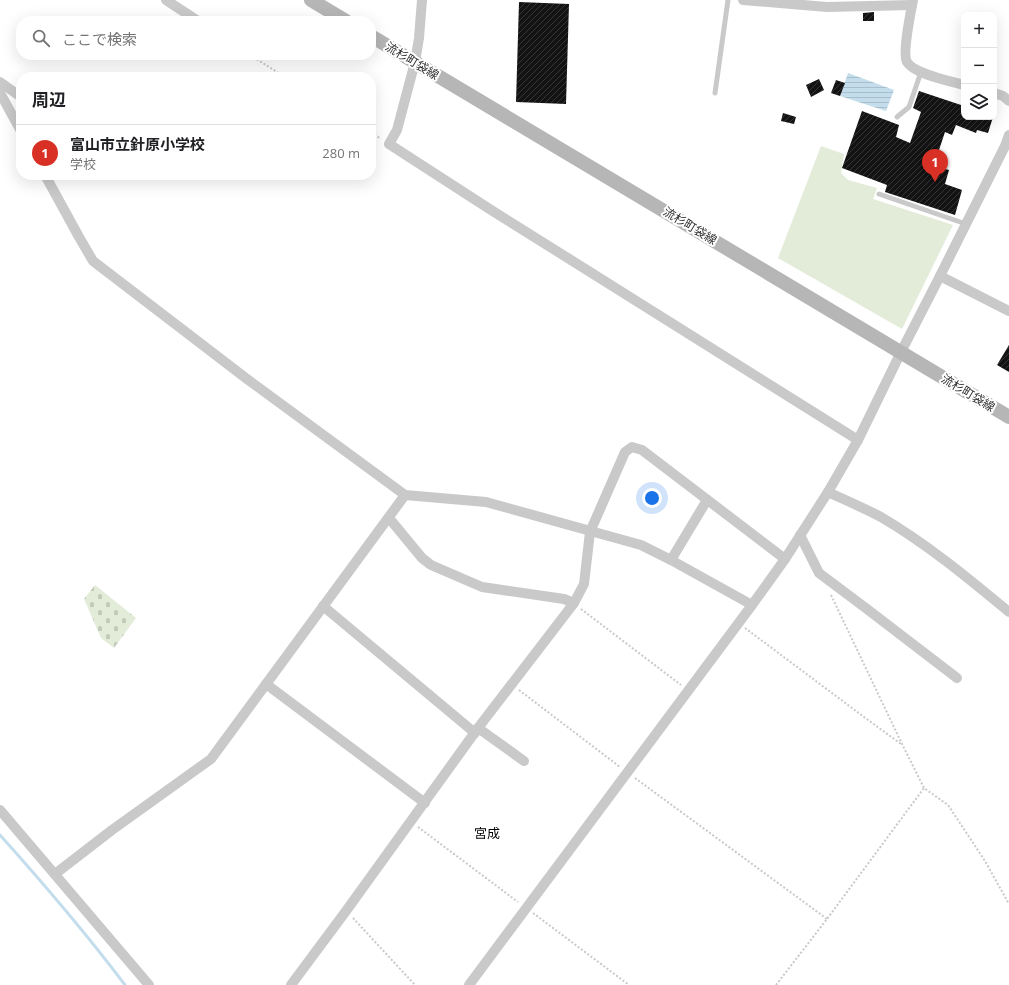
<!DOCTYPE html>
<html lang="ja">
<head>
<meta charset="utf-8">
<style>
	:root { --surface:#fff; --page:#f6f6f6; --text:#202124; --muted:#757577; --line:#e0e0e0; --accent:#d93025 }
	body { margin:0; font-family:"Open Sans","Noto Sans JP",sans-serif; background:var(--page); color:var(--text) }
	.controls { position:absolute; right:12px; top:12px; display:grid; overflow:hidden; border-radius:8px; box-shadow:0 4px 16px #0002 }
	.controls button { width:36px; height:36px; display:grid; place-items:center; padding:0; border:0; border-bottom:1px solid var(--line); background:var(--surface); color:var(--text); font:20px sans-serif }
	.you { position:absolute; left:652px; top:498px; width:14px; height:14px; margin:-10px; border:3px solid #fff; border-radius:50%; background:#1a73e8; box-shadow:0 0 0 6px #1a73e833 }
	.badge { display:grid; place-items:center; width:26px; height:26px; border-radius:50%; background:var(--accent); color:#fff; font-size:13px; font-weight:700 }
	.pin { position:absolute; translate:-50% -33px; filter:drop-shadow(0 1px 2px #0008) }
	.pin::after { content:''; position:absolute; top:21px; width:14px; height:12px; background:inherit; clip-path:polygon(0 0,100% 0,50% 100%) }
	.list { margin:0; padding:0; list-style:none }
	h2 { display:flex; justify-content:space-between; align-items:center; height:52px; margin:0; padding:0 16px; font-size:17px }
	h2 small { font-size:13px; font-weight:400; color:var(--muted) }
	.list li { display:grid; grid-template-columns:26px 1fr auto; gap:12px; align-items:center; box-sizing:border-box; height:56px; padding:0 16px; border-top:1px solid var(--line) }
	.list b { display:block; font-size:15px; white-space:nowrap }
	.list p { margin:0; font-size:13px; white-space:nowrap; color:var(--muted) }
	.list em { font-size:13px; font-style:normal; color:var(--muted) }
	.icon { flex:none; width:22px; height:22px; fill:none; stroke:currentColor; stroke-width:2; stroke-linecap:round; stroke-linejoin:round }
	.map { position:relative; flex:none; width:1009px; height:985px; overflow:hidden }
	.search { position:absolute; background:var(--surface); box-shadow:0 4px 16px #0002; left:16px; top:16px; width:360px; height:44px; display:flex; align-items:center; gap:10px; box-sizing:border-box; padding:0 14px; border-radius:16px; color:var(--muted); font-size:15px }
	.panel { position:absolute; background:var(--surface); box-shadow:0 4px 16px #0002; left:16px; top:72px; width:360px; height:108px; border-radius:16px }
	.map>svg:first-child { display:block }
	.cemetery { fill:url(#cemetery-stones) }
	.park { fill:#e3ebd9 }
	.water { fill:url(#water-rules) }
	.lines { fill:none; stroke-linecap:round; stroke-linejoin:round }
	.stream { stroke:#c3ddec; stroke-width:3 }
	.building { fill:url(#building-hatch) }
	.path { stroke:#c9c9c9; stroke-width:2; stroke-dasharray:2 2; stroke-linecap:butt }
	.service { stroke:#c9c9c9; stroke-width:5 }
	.minor { stroke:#c9c9c9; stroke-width:10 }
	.secondary { stroke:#b6b6b6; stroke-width:14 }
	.labels { text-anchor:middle; stroke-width:4; stroke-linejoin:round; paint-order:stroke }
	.street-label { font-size:12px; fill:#2c2c2c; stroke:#fff }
	.neighbourhood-label { font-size:13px; fill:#000; stroke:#fff }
</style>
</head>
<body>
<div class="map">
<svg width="1009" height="985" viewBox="0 0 1009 985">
	<defs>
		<pattern id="cemetery-stones" width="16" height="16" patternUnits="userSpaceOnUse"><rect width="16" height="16" fill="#e3ebd9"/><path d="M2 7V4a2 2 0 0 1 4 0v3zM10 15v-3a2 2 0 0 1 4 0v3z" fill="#c3caba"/></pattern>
		<pattern id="water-rules" width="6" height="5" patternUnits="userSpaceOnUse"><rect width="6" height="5" fill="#c3ddec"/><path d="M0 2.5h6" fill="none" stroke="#a8becb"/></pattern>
		<pattern id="building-hatch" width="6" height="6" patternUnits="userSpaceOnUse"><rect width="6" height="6" fill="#131313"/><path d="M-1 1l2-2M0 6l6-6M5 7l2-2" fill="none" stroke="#363636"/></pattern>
	</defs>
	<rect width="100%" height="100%" fill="#fff"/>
	<!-- cemetery -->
	<path class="cemetery" d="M95,585L136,618L114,648L101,638L84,599Z"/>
	<!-- park -->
	<path class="park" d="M821,146L844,154L841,173L848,180L877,188L873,199L953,225L902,329L778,258Z"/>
	<!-- water -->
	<path class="water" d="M848,73L894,90L886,111L840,96Z"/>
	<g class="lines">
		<!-- stream -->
		<path class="stream" d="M0,835C43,883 86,933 125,985"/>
	</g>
	<!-- building -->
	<g class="building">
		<path d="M519,2L569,4L566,104L516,102Z"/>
		<path d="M874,12V21H863V13Z"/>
		<path d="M819,79L824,90L811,97L806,85Z"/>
		<path d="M836,80L845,83L840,96L831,93Z"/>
		<path d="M919,91L964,106V117H993L988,133L977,130L976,133L956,125L952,135L945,132L936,159L941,161L939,167L949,170L945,184L962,190L955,215L885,192L887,185L842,168L862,111L899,125L896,137L910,143L921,112L913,108Z"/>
		<path d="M783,113L796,117L794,124L781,121Z"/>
		<path d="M1009,345V372L997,365Z"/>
	</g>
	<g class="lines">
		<!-- path -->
		<g class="path">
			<path d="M250,55L285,77"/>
			<path d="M371,132L381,139"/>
			<path d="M831,595L902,744L924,788L948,805L985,861L1009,904"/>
			<path d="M581,609L681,685"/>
			<path d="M745,628L864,717L901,744"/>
			<path d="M519,690L620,767"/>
			<path d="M635,778L827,919"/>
			<path d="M418,827L518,902"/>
			<path d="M533,913L629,985"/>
			<path d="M353,918L415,985"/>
			<path d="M776,985L827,919L924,788"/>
		</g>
		<!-- service -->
		<g class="service">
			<path d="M715,93L728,0"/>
			<path d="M897,117L909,107L921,72"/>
			<path d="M879,194L966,224"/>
		</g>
		<!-- minor -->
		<g class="minor">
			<path d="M166,0L198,21"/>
			<path d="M422,0L419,38L415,62L397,130L389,144L488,208L858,440"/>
			<path d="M743,0L827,7L912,5"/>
			<path d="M913,0C911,11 902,54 907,62C914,74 950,81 964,85"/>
			<path d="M0,82L21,97"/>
			<path d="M0,93L21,131"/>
			<path d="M994,93L1003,96L1009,101"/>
			<path d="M45,175L79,237L93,261L247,379L405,495L486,502L641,545L671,560L752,605"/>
			<path d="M940,276L1009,311"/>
			<path d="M828,492C845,500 864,508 881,517C927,544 968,578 1009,612"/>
			<path d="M389,518L422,558L431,565L482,587L564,599L574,603"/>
			<path d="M800,535L819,573L867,609L957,678"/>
			<path d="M671,560L707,500"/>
			<path d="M323,606L475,733"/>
			<path d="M266,684L425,803"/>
			<path d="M478,728L524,761"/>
			<path d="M0,810L149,985"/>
			<path d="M55,874L112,830L211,759L405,495"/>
			<path d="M291,985L346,911L478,728L574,603L584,584L590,532L625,452L632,447L642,450L785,559"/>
			<path d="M469,985L752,605L785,559L828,492L858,440L901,352L940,276L1005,146L1009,135"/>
		</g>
		<!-- secondary -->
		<g class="secondary">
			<path d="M311,0L346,21"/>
			<path d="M371,36L1009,417"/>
		</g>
	</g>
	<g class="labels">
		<!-- street labels -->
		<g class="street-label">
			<text transform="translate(412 61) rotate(31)" y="4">流杉町袋線</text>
			<text transform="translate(690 226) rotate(31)" y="4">流杉町袋線</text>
			<text transform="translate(968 393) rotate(31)" y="4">流杉町袋線</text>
		</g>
		<!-- neighbourhood labels -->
		<g class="neighbourhood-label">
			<text x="487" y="838">宮成</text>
		</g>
	</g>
</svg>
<div class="controls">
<button>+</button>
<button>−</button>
<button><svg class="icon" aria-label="layers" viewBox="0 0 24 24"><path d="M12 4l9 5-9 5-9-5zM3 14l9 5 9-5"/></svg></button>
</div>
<div class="you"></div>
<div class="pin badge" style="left:935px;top:182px">1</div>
<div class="search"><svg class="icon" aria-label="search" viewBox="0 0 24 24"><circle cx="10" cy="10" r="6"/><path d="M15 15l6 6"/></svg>ここで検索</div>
<section class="panel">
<h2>周辺<small></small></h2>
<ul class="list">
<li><span class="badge">1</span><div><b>富山市立針原小学校</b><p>学校</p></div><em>280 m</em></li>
</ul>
</section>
</div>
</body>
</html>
